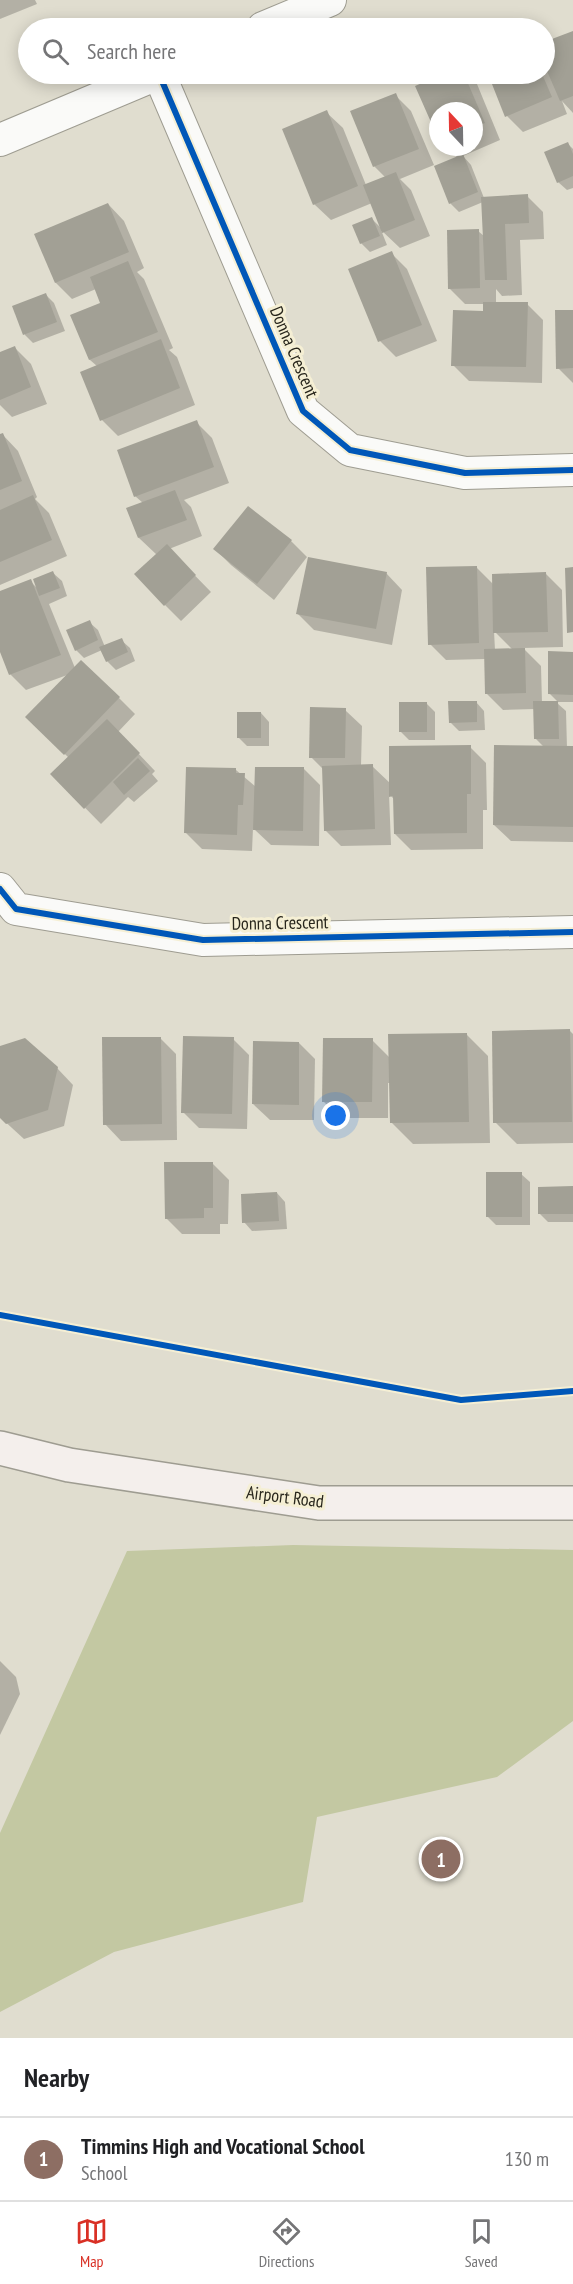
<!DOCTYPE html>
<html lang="en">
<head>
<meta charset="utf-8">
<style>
	:root { --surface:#fff; --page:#f2f2f2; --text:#202124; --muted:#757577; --line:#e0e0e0; --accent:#d93025 }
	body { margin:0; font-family:"PT Sans Narrow",sans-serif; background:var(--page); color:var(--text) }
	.compass { position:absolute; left:429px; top:102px; width:54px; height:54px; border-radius:50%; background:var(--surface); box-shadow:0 3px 15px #0003; rotate:338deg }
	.you { position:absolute; left:336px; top:1116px; width:21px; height:21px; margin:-15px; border:4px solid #fff; border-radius:50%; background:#1a73e8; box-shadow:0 0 0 9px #1a73e833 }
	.badge { display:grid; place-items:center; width:39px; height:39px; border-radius:50%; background:var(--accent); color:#fff; font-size:20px; font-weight:700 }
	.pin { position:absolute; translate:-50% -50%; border:3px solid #fff; box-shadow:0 2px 6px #0006 }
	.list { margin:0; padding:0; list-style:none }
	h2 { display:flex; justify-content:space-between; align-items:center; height:78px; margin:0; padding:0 24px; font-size:26px }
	h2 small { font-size:20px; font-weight:400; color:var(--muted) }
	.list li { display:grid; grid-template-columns:39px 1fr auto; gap:18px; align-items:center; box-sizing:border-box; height:84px; padding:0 24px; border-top:2px solid var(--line) }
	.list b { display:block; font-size:22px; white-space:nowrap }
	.list p { margin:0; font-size:20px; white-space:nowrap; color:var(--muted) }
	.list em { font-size:20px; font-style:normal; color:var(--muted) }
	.icon { flex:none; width:33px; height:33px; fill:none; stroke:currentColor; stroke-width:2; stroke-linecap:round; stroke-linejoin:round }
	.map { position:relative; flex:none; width:573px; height:2038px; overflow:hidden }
	.search { position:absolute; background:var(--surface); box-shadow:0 3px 15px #0003; left:18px; right:18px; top:18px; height:66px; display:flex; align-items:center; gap:15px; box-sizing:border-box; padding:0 21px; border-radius:33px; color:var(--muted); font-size:22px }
	.sheet { height:162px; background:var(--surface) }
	nav { display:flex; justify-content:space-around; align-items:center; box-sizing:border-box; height:84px; border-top:2px solid var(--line); background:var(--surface); font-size:16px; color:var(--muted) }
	nav a { display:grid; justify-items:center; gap:3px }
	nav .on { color:var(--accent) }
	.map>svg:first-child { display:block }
	.green { fill:#c3c8a2 }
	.shadow { fill:#0003; fill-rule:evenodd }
	.building { fill:#a2a095 }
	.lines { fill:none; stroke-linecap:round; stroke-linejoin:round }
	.minor-casing { stroke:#9e9c91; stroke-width:34 }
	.secondary-casing { stroke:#9e9c91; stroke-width:36 }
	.minor { stroke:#fafaf8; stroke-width:32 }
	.secondary { stroke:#f4efec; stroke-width:33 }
	.cycleway-casing { stroke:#f5efd4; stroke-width:10 }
	.cycleway { stroke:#0057b8; stroke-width:6 }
	.labels { text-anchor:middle; stroke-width:6; stroke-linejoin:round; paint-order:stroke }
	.street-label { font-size:18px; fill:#28261c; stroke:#f5efd4 }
</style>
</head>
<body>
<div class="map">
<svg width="573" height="2038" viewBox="0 0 573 2038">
	<rect width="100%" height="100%" fill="#e0ddcf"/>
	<!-- green -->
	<path class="green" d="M293,1545L573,1550V1721L497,1777L317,1817L303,1902L114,1952L0,2012V1833L127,1551Z"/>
	<!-- shadow -->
	<g class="shadow">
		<path d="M0,0H35L37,4L0,19Z"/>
		<path d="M573,32V113L562,101L567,114L523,132L507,116L489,74H544V44Z"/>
		<path d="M447,74H466L477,84L500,140L463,156L471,165L484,198L527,196L543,212L544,239L520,240L522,295L502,296L496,289V303L527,304L543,320L542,383L469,381L453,365L485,312V304H465L449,288L478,231L484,236L483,202L459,212L450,203L458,158L446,147H474V111H438V134L417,86Z"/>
		<path d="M395,95L411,111L434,165L400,179L411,190L430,236L400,248L381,230L387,245L370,252L361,243L372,219L382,229L372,203L331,220L314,204L326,112L343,128L366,185L386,178L374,166Z"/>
		<path d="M567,143L573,149V188L567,190L558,182Z"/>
		<path d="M108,204L124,221L144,268L137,272L144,279L173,348L169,350L177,357L195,405L118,436L102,420L97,366L90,360L72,316L102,304L96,289L72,299L56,283L36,235Z"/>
		<path d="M391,253L407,269L437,341L396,357L380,341Z"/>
		<path d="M45,294L54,303L65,331L33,343L25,335L14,307Z"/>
		<path d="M573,312V383L558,368Z"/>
		<path d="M15,348L31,364L47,404L12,417L0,405V354Z"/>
		<path d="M196,422L212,438L229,483L184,500L191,507L202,536L169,549L211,592L181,621L165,605L157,555L139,538L143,503L135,496Z"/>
		<path d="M2,434L18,451L37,497L35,499L49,513L67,556L0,585V435Z"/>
		<path d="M248,508L291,541L307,557L274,600L231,565L215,549Z"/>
		<path d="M476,567L494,585L546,574L562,590L563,647L523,648L541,666L542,703H557L566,711L567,748H573V842L511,841L494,825L544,747L535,738V709L503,710L486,693L485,659L446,660L430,644ZM494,631L513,650H495Z"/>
		<path d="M53,573L62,581L67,596L49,604L75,668L119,698L135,714L118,732L155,771L152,774L158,781L134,802L128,797L101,824L52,774L69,758L27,717L70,674L26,690L10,674L0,648V592L30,581L38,589Z"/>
		<path d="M386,573L402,590L392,645L314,630L298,614Z"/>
		<path d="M89,622L98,630L105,647L121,640L130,648L135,661L116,670L107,661L102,650L84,658L76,650Z"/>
		<path d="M573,653V702H558L549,693Z"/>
		<path d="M476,702L484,711L485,730L459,731L450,722Z"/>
		<path d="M426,703L435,712V740H409L401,732Z"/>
		<path d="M345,710L362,726L361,766H372L391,784L470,747L486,763L487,810H483V849L411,850L395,834V800L389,794L391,845L341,846L325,830L323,769L311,757Z"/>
		<path d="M261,713L269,722V746H247L239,738Z"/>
		<path d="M304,769L320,785L319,846L271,845L253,828L252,851L202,849L185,832L236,770L256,787Z"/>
		<path d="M570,1031L573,1034V1143L517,1144L495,1122Z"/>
		<path d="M466,1034L488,1056L490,1143L413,1144L392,1123L391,1083H388V1118H340L323,1101L372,1040L390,1058Z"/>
		<path d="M160,1038L176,1054L177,1140L121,1141L105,1124Z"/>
		<path d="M233,1039L249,1055L247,1129L199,1128L183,1112Z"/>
		<path d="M299,1043L315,1059L314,1120H270L253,1104Z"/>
		<path d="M0,1048L57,1068L73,1085L64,1126L24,1139L0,1117Z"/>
		<path d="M212,1163L229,1180L228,1224H220V1234H182L166,1218Z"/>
		<path d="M521,1174L530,1182V1225H496L488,1217Z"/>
		<path d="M573,1188V1222H548L540,1214Z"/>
		<path d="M277,1193L285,1202L287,1229L252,1231L244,1222Z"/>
		<path d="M0,1661L16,1677L20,1694L0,1735Z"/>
	</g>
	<!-- building -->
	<g class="building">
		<path d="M573,31V96L560,101L544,64V42Z"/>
		<path d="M443,74H464L485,123L474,128V111H438V138L415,86Z"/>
		<path d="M488,74H542L552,97L505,117Z"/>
		<path d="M396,93L419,149L373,167L350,111Z"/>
		<path d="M327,110L358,186L313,205L282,129Z"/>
		<path d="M568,142L573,154V176L557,183L544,152Z"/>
		<path d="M463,154L478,192L449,204L434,166Z"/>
		<path d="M396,172L415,220L382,233L363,185Z"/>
		<path d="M528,194L529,223L505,224L507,280H485L481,197Z"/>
		<path d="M108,203L129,252L55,283L34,234Z"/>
		<path d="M372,217L380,236L360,244L352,225Z"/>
		<path d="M479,229L480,288L448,289L447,230Z"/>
		<path d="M392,251L422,325L378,342L348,269Z"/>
		<path d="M128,261L158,332L89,360L70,315L100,303L90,277Z"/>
		<path d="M46,293L57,322L23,335L12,306Z"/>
		<path d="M483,302H528L526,367L451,366L453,310L483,311Z"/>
		<path d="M555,310H573V368L556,369Z"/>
		<path d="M161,339L180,388L100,421L80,372Z"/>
		<path d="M15,346L31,387L0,400V352Z"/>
		<path d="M197,420L214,467L134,497L117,450Z"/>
		<path d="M3,433L22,481L0,490V434Z"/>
		<path d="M175,490L187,520L138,538L126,508Z"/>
		<path d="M33,495L52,540L0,562V510Z"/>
		<path d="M248,506L292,540L257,584L213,549Z"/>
		<path d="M167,544L196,575L164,606L134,574Z"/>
		<path d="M308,557L387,572L376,629L296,614Z"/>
		<path d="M477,566L479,643L428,645L426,567Z"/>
		<path d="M573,567V632L567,633L565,568Z"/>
		<path d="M53,571L60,588L39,596L33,579Z"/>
		<path d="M546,572L548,632L493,633L492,574Z"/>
		<path d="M31,579L61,655L9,675L0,652V591Z"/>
		<path d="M90,620L98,640L75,651L66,630Z"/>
		<path d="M122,638L128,652L106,662L99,647Z"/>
		<path d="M525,648L526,693L485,694L484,649Z"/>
		<path d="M548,651L573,652V695L548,694Z"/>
		<path d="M81,660L120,697L64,755L25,717Z"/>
		<path d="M448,701H477V722L449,723Z"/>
		<path d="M533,701H558L559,739H534Z"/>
		<rect x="399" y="702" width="28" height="30"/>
		<path d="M310,707L346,708L345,758H309Z"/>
		<rect x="237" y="712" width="24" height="26"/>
		<path d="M107,719L140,753L84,809L50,774Z"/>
		<path d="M471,745V794H467V833L394,834L393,796L389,797V746Z"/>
		<path d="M494,745L573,746V827L493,825Z"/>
		<path d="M138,758L150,771L124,795L113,782Z"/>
		<path d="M373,764L375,829L324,831L322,766Z"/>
		<path d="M186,767L236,768V773H245L243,805H238L237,835L184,833Z"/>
		<path d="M255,767H304L303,831L253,830Z"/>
		<path d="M570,1029L572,1122L493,1123L492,1031Z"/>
		<path d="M467,1033L469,1122L390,1123L388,1034Z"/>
		<path d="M183,1036L234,1037L232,1114L181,1113Z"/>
		<path d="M102,1037H161L162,1124L103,1125Z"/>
		<path d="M25,1038L58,1067L48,1110L6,1124L0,1118V1046Z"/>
		<path d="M323,1038H373L372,1102H322Z"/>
		<path d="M253,1041L299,1042V1105L252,1104Z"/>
		<path d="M164,1162H213V1208H204V1218L165,1219Z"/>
		<rect x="486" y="1172" width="36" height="45"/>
		<path d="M573,1186V1214H538V1187Z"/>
		<path d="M277,1192L279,1221L242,1223L241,1194Z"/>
	</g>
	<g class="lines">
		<!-- minor casing -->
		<g class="minor-casing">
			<g id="minor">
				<path d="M263,28L330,0"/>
				<path d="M159,74L303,411L350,450L465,473L573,470"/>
				<path d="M0,140L157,74"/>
				<path d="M0,889L16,909L203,940L573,932"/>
			</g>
		</g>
		<!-- secondary casing -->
		<g class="secondary-casing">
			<path id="secondary" d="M0,1448L69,1465L319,1503H573"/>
		</g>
		<!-- minor -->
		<use href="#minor" class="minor"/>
		<!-- secondary -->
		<use href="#secondary" class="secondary"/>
		<!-- cycleway casing -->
		<g class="cycleway-casing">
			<g id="cycleway">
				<path d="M159,74L303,411L350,450L465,473L573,470"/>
				<path d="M0,889L16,909L203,940L573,932"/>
				<path d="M0,1315L461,1400L573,1391"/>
			</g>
		</g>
		<!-- cycleway -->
		<use href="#cycleway" class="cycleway"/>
	</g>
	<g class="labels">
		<!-- street labels -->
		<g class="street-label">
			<text transform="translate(294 352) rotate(67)" y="6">Donna Crescent</text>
			<text transform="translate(280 923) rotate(-1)" y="6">Donna Crescent</text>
			<text transform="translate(285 1497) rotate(7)" y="6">Airport Road</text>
		</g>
	</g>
</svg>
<svg class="compass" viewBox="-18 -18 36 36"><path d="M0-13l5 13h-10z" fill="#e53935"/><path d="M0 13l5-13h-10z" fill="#757577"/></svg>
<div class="you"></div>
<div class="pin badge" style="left:441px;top:1859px;background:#8d6e63">1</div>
<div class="search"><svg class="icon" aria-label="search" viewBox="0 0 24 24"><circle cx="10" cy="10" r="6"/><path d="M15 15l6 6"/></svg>Search here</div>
</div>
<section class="sheet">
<h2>Nearby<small></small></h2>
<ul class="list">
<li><span class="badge" style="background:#8d6e63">1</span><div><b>Timmins High and Vocational School</b><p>School</p></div><em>130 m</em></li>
</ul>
</section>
<nav>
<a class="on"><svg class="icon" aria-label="map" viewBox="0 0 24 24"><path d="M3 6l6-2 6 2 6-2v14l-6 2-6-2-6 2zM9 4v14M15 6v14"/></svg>Map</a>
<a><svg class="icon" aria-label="directions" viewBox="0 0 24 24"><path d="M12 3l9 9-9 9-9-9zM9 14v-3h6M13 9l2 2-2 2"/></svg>Directions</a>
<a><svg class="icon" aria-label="saved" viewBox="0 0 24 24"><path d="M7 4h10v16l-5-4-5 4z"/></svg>Saved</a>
</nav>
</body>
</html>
